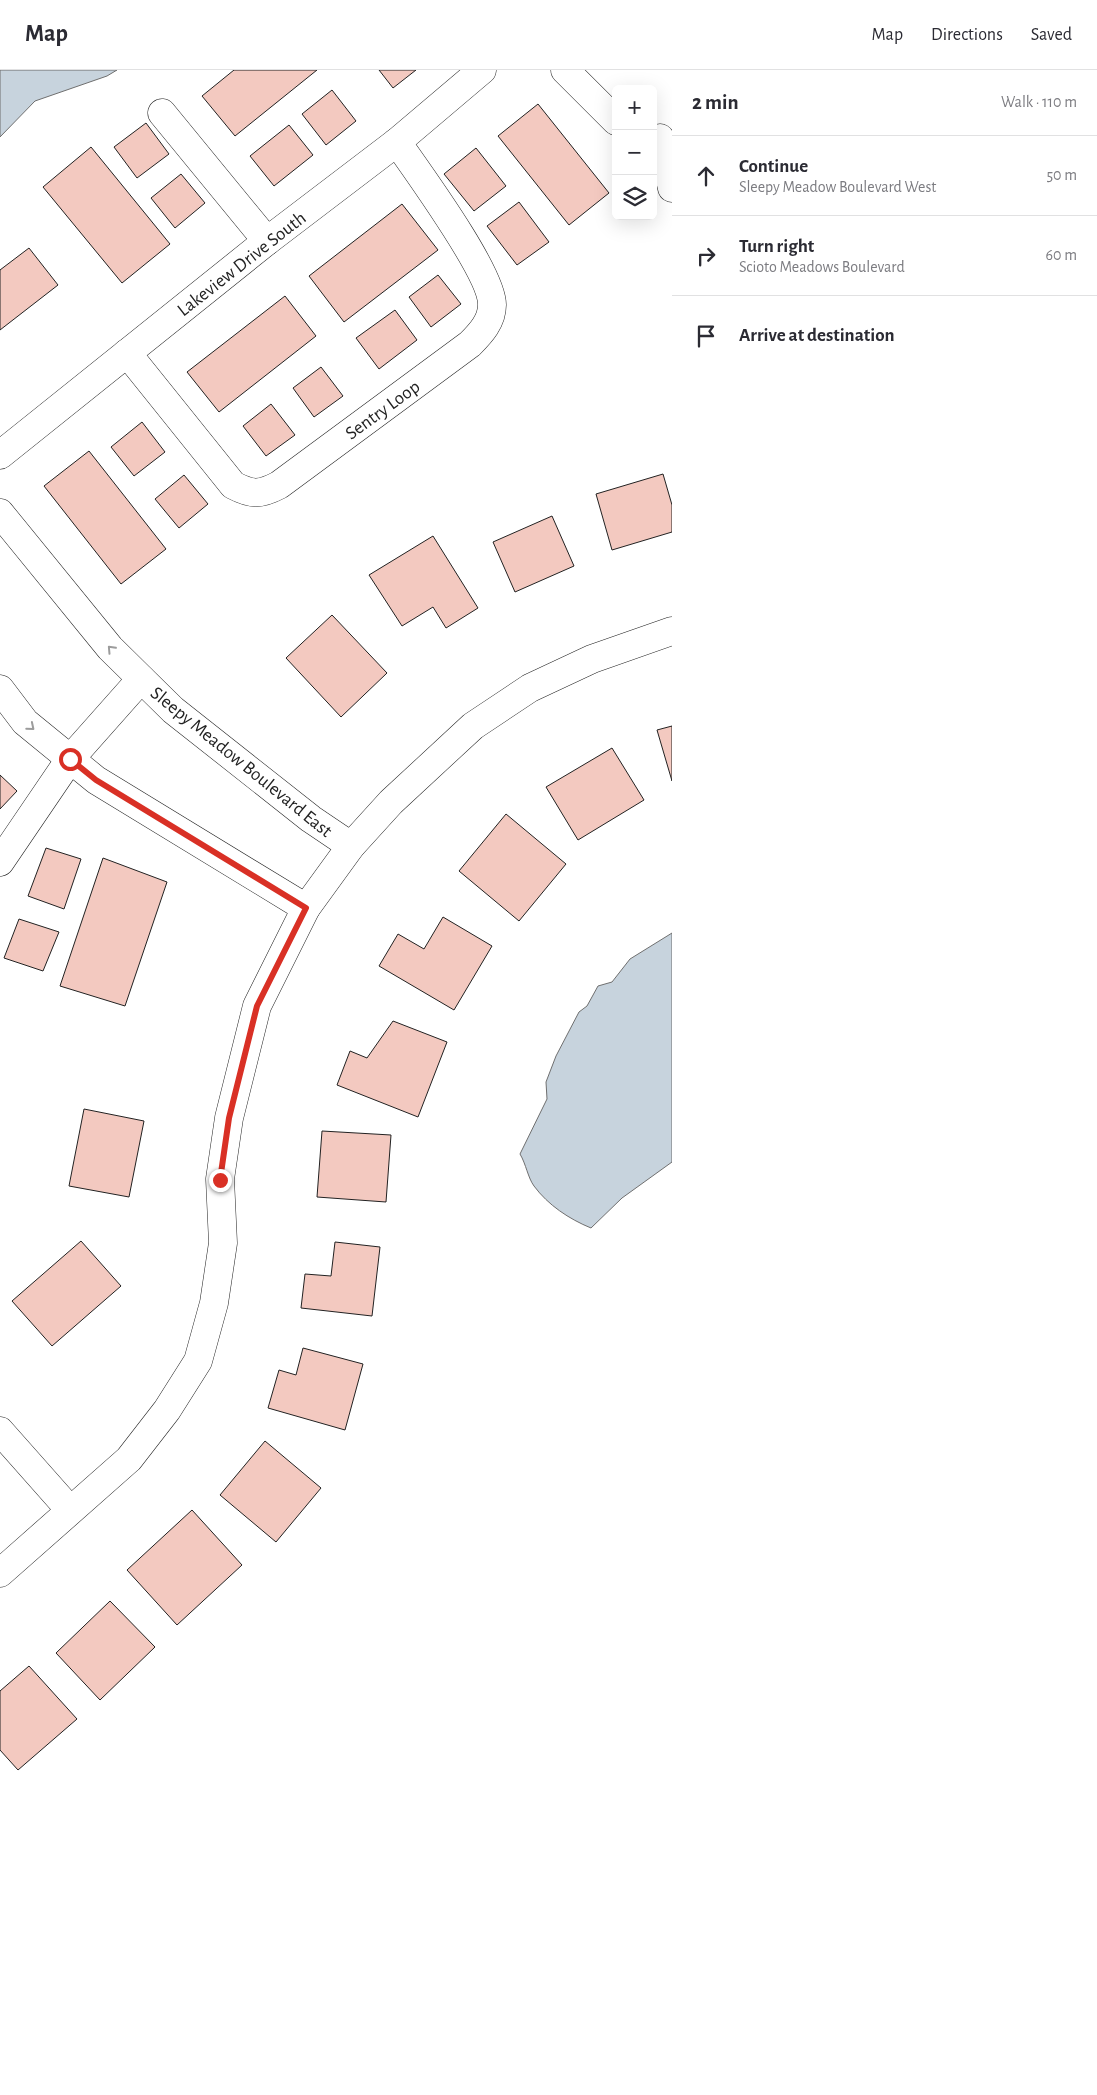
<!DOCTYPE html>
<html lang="en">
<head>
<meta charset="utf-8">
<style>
	:root { --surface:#fff; --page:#f2f2f3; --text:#2b2b33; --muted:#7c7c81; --line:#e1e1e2 }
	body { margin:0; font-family:"Alegreya Sans",sans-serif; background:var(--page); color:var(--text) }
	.controls { position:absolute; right:15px; top:15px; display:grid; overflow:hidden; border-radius:8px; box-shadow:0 5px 20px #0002 }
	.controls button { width:45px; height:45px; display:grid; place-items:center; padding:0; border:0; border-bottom:1px solid var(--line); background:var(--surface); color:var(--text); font:25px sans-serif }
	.stop { position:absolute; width:15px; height:15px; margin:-11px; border:4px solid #d93025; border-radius:50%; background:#fff }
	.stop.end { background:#d93025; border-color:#fff; box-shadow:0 1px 5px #0008 }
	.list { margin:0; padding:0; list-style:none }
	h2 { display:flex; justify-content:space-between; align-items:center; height:65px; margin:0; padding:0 20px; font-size:21px }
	h2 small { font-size:16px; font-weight:400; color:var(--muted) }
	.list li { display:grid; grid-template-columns:32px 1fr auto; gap:15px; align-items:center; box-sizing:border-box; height:80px; padding:0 20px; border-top:1px solid var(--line) }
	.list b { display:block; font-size:19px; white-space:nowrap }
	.list p { margin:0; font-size:16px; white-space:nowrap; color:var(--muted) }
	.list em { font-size:16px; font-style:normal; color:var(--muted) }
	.icon { flex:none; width:28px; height:28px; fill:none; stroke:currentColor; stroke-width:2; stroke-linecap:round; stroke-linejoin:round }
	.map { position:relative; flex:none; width:672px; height:2025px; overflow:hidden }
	header { display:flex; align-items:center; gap:30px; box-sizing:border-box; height:70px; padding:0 25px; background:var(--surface); border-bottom:1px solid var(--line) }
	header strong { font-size:24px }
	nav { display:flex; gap:28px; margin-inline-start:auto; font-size:18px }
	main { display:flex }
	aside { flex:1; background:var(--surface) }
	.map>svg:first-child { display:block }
	.water { fill:#c7d3dd; stroke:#6f6f6f }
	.building { fill:#f3c9c0; stroke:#222 }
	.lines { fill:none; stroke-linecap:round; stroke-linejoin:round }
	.minor-casing { stroke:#222; stroke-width:29 }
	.minor { stroke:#fff; stroke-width:28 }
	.oneway { stroke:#9c9c9c }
	.route { stroke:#d93025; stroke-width:6 }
	.labels { text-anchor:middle; stroke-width:4; stroke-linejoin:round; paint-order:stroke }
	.street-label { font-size:19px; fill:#222; stroke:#fff }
</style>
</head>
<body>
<header>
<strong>Map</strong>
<nav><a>Map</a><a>Directions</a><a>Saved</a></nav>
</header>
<main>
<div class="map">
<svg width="672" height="2025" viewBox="0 0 672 2025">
	<rect width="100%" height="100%" fill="#fff"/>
	<!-- water -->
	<g class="water">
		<path d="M0,0H117L107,6L35,31L0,67Z"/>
		<path d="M672,863V1092L622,1128L591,1158C569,1149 548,1135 534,1116C528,1108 526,1094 520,1084L547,1029L546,1012L556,986L579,942L587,936L598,916L612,912L630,889Z"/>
	</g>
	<!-- building -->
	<g class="building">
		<path d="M234,0H317L235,66L202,26Z"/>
		<path d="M379,0H416L393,18Z"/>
		<path d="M332,20L356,51L326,75L302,44Z"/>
		<path d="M538,34L609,123L569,155L498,66Z"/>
		<path d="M146,53L169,84L137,108L114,77Z"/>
		<path d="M289,55L313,85L274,116L250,86Z"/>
		<path d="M91,77L170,174L122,213L43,117Z"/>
		<path d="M476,78L506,116L474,141L444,104Z"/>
		<path d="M181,104L205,133L175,158L151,128Z"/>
		<path d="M519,132L549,172L517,195L487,156Z"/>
		<path d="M402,134L438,180L344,252L309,206Z"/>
		<path d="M29,178L58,215L0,260V200Z"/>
		<path d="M438,205L461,234L431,257L409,227Z"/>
		<path d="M285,226L316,266L219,342L187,302Z"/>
		<path d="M395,240L417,270L379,299L356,268Z"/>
		<path d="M321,297L343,326L314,347L293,318Z"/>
		<path d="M271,334L295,365L266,386L243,356Z"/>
		<path d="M142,352L165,382L134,406L111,377Z"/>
		<path d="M89,381L166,479L121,514L44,416Z"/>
		<path d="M663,404L672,435V462L612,480L596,424Z"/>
		<path d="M184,405L208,434L179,458L155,429Z"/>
		<path d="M552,446L574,496L515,522L493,472Z"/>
		<path d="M433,466L478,538L446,558L433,537L402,556L369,505Z"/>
		<path d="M332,545L387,603L341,647L286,588Z"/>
		<path d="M672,656V711L657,660Z"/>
		<path d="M612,678L644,730L578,770L546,717Z"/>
		<path d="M0,705L17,721L0,739Z"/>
		<path d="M506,744L566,794L519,851L459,801Z"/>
		<path d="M46,778L81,789L64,839L28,826Z"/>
		<path d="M103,788L167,812L125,936L60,916Z"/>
		<path d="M443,847L492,876L454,940L379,896L398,864L424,879Z"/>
		<path d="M19,849L59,862L43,901L4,888Z"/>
		<path d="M393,951L447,972L418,1047L337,1015L350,981L367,988Z"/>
		<path d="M84,1039L144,1051L129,1127L69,1116Z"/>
		<path d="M322,1061L391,1065L386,1132L317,1127Z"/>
		<path d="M81,1171L121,1216L52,1276L12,1231Z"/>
		<path d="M335,1172L380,1177L372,1246L301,1238L305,1204L331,1206Z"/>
		<path d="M303,1278L363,1294L345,1360L268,1338L279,1300L296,1305Z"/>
		<path d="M265,1371L321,1418L276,1472L220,1425Z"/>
		<path d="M192,1440L242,1495L177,1555L127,1500Z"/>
		<path d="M110,1531L155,1577L100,1630L56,1583Z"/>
		<path d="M29,1596L77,1649L18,1700L0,1680V1621Z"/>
	</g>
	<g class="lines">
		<!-- minor casing -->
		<g class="minor-casing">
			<g id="minor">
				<path d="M565,0L616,51"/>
				<path d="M162,43L267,171"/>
				<path d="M660,68L672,118"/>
				<path d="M127,283L233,415C252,425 260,425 279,415L470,274C481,263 492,251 492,235C493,204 417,101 397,72"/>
				<path d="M0,385L267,171L397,72L482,0"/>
				<path d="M0,443L110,578L173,640L311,749L351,776"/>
				<path d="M0,619L25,652L96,710L306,838"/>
				<path d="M0,792L70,689L141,609"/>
				<path d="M0,1361L70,1440"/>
				<path d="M0,1503L129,1389L167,1340L198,1291L214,1233L223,1173L220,1109L229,1048L257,936L306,838L351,776L391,732L473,656L530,618L592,589L672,561"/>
			</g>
		</g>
		<!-- minor -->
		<use href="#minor" class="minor"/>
	</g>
	<!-- one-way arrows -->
	<defs><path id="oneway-chevron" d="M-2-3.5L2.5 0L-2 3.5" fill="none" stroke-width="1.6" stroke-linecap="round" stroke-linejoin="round" transform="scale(1.25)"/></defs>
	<g class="oneway">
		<use href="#oneway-chevron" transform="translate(111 579) rotate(-133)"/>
		<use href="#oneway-chevron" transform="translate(31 657) rotate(40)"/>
	</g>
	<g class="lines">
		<!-- route -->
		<path class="route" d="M70,689L96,710L306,838L257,936L229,1048L220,1110"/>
	</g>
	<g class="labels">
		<!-- street labels -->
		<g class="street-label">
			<text transform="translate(241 193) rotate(-38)" y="7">Lakeview Drive South</text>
			<text transform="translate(382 339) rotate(-36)" y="7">Sentry Loop</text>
			<text transform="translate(242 691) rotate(39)" y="7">Sleepy Meadow Boulevard East</text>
		</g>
	</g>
</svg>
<div class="controls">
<button>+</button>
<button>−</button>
<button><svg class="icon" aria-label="layers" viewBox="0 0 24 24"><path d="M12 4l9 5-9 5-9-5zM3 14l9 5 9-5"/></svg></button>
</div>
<div class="stop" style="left:70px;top:689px"></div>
<div class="stop end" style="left:220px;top:1110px"></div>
</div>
<aside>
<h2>2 min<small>Walk · 110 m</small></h2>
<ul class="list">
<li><svg class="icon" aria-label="ahead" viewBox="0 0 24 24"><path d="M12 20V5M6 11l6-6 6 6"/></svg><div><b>Continue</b><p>Sleepy Meadow Boulevard West</p></div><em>50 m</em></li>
<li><svg class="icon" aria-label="right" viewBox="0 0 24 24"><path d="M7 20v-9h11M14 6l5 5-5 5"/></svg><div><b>Turn right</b><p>Scioto Meadows Boulevard</p></div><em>60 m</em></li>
<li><svg class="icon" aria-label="arrive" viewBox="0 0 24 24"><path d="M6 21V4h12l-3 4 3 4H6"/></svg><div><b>Arrive at destination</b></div></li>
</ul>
</aside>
</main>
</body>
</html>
